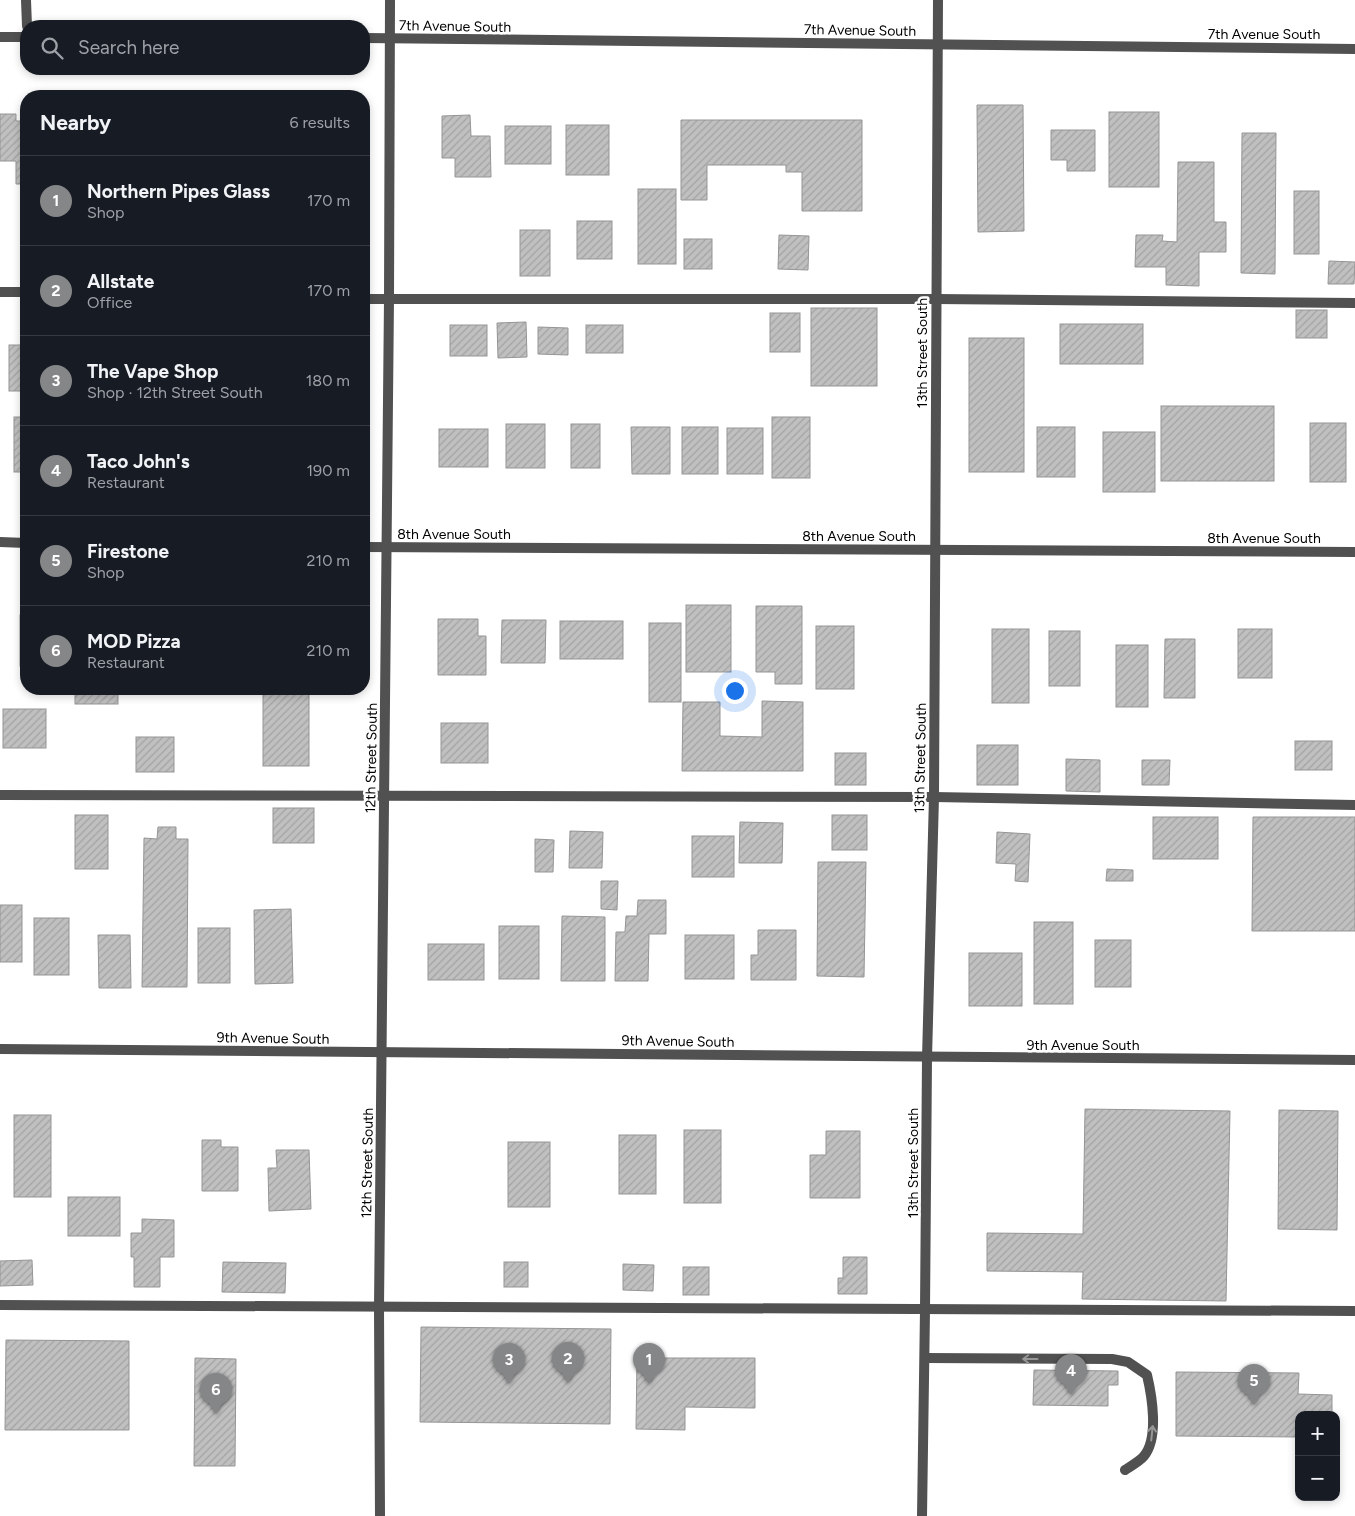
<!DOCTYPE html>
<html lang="en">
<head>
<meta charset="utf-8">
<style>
	:root { --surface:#171b24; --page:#242831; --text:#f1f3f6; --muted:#9ea1a6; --line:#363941; --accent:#858687 }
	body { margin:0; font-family:Figtree,sans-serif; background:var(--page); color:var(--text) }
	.controls { position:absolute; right:15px; bottom:15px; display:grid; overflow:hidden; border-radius:10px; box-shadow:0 2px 8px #0003 }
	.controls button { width:45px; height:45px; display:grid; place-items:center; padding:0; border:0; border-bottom:1px solid var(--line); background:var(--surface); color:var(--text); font:25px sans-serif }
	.you { position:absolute; left:734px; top:690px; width:18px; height:18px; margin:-12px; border:4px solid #fff; border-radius:50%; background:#1a73e8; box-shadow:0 0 0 8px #1a73e833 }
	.badge { display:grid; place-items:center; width:32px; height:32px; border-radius:50%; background:var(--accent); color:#fff; font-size:16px; font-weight:700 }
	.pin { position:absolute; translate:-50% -41px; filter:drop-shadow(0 1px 2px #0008) }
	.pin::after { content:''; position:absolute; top:26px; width:18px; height:15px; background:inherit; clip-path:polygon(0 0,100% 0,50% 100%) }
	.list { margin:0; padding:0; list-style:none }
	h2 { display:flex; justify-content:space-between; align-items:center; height:65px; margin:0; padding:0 20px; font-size:21px }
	h2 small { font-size:16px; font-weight:400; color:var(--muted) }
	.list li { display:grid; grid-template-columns:32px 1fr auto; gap:15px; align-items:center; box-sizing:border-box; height:90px; padding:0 20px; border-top:1px solid var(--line) }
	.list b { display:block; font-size:19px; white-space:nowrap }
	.list p { margin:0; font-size:16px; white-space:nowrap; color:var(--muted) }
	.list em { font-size:16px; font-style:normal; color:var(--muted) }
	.icon { flex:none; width:28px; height:28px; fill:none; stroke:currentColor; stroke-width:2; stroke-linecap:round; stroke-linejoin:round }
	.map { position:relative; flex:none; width:1355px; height:1516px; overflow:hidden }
	.search { position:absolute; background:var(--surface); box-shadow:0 2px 8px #0003; left:20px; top:20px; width:350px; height:55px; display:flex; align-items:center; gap:12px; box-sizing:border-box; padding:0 18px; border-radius:20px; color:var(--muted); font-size:19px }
	.panel { position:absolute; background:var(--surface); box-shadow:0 2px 8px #0003; left:20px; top:90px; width:350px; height:605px; border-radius:20px }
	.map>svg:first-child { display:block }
	.building { fill:url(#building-hatch); stroke:#959595 }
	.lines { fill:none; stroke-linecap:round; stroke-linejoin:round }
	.service { stroke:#515151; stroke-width:10 }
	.minor { stroke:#515151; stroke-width:10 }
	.tertiary { stroke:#515151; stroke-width:10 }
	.oneway { stroke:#979797 }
	.labels { text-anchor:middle; stroke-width:5; stroke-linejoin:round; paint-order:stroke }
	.street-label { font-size:14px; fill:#000; stroke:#fff }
</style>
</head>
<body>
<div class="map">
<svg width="1355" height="1516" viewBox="0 0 1355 1516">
	<defs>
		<pattern id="building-hatch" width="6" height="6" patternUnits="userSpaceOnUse" patternTransform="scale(1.25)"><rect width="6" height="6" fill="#c0c0c0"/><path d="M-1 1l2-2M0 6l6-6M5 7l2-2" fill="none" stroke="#a3a3a3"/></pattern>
	</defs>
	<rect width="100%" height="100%" fill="#fff"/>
	<!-- building -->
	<g class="building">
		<path d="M977,105H1023L1024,231L978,232Z"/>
		<rect x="1109" y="112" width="50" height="75"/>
		<path d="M0,114H16V121H26V184H16V161H0Z"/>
		<path d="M470,115L471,136H490L491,177H455V158H442V116Z"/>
		<path d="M681,120H862V211H802V172H786V165H707V200H681Z"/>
		<rect x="566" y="125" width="43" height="50"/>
		<rect x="505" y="126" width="46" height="38"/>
		<path d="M1051,130H1095V171H1067V160H1051Z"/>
		<path d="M1242,133H1276L1275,274L1241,273Z"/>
		<path d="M1178,162H1214V222H1226V252H1199V286L1166,285V267H1135L1136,235H1163L1162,241L1177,242Z"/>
		<rect x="638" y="189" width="38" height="75"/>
		<rect x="1294" y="191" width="25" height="63"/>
		<rect x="577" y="221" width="35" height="38"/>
		<rect x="520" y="230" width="30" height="46"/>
		<path d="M779,235L809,236L808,270L778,269Z"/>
		<rect x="684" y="239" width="28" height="30"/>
		<path d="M1329,261L1355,262L1354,284H1328Z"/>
		<rect x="811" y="308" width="66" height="78"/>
		<rect x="1296" y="310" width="31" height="28"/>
		<rect x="770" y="313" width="30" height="39"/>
		<path d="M526,322L527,357L498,358L497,323Z"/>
		<rect x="1060" y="324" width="83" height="40"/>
		<rect x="450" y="325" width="37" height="31"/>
		<rect x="586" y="325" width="37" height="28"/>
		<path d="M538,327L568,328V355L538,354Z"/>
		<rect x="969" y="338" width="55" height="134"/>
		<rect x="9" y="345" width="17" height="46"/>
		<rect x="1161" y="406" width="113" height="75"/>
		<rect x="14" y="417" width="12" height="55"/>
		<rect x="772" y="417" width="38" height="61"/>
		<rect x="1310" y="423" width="36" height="59"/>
		<rect x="506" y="424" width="39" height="44"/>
		<rect x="571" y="424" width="29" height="44"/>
		<path d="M631,427H670V474H632Z"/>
		<rect x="682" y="427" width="36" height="47"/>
		<rect x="1037" y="427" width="38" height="50"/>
		<rect x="727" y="428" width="36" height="46"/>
		<rect x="439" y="429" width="49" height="38"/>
		<rect x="1103" y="432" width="52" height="60"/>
		<rect x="686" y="605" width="45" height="67"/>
		<path d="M756,606H802V684H775V672H756Z"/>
		<rect x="20" y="615" width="6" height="51"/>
		<path d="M438,619H478V636H486V675H438Z"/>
		<path d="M502,620H546L545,663H501Z"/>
		<rect x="560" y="621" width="63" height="38"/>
		<rect x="649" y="623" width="32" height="79"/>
		<rect x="816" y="626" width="38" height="63"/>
		<rect x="992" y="629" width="37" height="74"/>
		<rect x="1238" y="629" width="34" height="49"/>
		<rect x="1049" y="631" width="31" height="55"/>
		<path d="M1165,639H1195V698H1164Z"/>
		<rect x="1116" y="645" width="32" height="62"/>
		<rect x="75" y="689" width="43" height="15"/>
		<rect x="263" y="691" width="46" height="75"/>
		<path d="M762,701L803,702V771H682L683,702H720V736L762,737Z"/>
		<rect x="3" y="709" width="43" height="39"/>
		<rect x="441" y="723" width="47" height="40"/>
		<rect x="136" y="737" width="38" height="35"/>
		<rect x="1295" y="741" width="37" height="29"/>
		<rect x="977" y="745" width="41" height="40"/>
		<rect x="835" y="753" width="31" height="32"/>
		<path d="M1066,759L1100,760V792L1066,791Z"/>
		<path d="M1142,760H1170L1169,785H1142Z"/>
		<rect x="273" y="808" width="41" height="35"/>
		<rect x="75" y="815" width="33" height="54"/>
		<rect x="832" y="815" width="35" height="35"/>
		<rect x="1153" y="817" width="65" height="42"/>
		<path d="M1253,817H1355V931H1252Z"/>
		<path d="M740,822L783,823L782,863H739Z"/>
		<path d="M158,827H176V839H188L187,987H142L144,838L157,839Z"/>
		<path d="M570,831L603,832L602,868H569Z"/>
		<path d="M997,832L1030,834L1028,882L1015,881L1016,864L996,863Z"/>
		<rect x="692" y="836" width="42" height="41"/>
		<path d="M535,839L554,840L553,872H535Z"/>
		<path d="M818,862H866L864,977L817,976Z"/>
		<path d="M1107,869L1133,870V881H1106Z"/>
		<path d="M601,881H618L617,910L601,909Z"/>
		<path d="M638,900H666V934H649L648,981H615L616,932H625L626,916H637Z"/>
		<rect x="0" y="905" width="22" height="57"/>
		<path d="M291,909L293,983L255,984L254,910Z"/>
		<path d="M562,916L605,917V981H561Z"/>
		<rect x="34" y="918" width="35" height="57"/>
		<rect x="1034" y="922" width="39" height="82"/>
		<rect x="499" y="926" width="40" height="53"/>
		<rect x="198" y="928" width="32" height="55"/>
		<path d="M758,930H796V980H751V955H758Z"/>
		<path d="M98,935H130L131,988H99Z"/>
		<rect x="685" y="935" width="49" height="44"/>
		<rect x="1095" y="940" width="36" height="47"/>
		<rect x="428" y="944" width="56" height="36"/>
		<rect x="969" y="953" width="53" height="53"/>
		<path d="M1085,1109L1230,1111L1226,1301L1082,1299L1083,1272L987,1271V1233L1083,1234Z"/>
		<path d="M1279,1110L1338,1111L1337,1230L1278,1229Z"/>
		<rect x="14" y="1115" width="37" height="82"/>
		<rect x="684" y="1130" width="37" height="73"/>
		<path d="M826,1131H860V1198H810V1155H826Z"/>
		<rect x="619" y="1135" width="37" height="59"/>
		<path d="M202,1140H221V1147H238V1191H202Z"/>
		<rect x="508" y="1142" width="42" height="65"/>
		<path d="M276,1150H309L311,1209L269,1211L268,1168H277Z"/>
		<rect x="68" y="1197" width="52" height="39"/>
		<path d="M142,1219L174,1220V1257H160V1287H134V1257H131V1233H142Z"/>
		<path d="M843,1257H867V1294H838V1278H843Z"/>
		<path d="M32,1260L33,1285L0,1286V1261Z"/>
		<path d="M223,1262L286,1263L285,1293L222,1292Z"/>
		<rect x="504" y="1262" width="24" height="25"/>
		<path d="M623,1264L654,1265L653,1291L623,1290Z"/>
		<rect x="683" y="1267" width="26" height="28"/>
		<path d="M421,1327L611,1329L610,1424L420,1422Z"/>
		<path d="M6,1340L129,1341V1430H5Z"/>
		<path d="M195,1358L236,1359L235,1466H194Z"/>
		<path d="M637,1358H755V1408L685,1407V1430L636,1429Z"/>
		<path d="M1034,1370L1118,1371V1385H1108V1406L1033,1405Z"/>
		<path d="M1176,1372L1299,1373L1298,1394L1332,1395V1415H1299V1437L1176,1436Z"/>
	</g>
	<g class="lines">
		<!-- service -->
		<g class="service">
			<path d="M26,0L27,26"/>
			<path d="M0,292H26"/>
			<path d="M364,299H936L1355,303"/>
			<path d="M0,795L934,797L1355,805"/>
			<path d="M0,1305L1355,1311"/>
			<path d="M925,1358L1112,1359L1128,1362L1147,1375C1152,1396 1159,1438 1144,1456C1140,1461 1131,1466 1125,1470"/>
		</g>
		<!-- minor -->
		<g class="minor">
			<path d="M0,37H26"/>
			<path d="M364,38L1355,49"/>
			<path d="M0,542L26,543"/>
			<path d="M364,547L1355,552"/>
			<path d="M0,1049L1355,1060"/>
			<path d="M380,1516L379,1307L389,299L390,0"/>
		</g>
		<!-- tertiary -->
		<path class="tertiary" d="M922,1516L925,1310L927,1058L934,797L938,0"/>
	</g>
	<!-- one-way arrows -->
	<defs><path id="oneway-shaft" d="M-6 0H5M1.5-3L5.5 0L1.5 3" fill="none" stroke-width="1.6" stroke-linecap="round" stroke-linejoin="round" transform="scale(1.25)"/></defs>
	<g class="oneway">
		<use href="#oneway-shaft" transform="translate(1030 1359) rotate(-180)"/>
		<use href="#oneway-shaft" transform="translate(1152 1433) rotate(-84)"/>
	</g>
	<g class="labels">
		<!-- street labels -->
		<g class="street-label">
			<text transform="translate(455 26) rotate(1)" y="5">7th Avenue South</text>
			<text transform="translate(860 30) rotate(1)" y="5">7th Avenue South</text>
			<text x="1264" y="39">7th Avenue South</text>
			<text transform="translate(922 353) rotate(-90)" y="5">13th Street South</text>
			<text x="454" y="539">8th Avenue South</text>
			<text x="859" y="541">8th Avenue South</text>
			<text x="1264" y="543">8th Avenue South</text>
			<text transform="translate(371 758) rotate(-89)" y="5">12th Street South</text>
			<text transform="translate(920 758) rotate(-89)" y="5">13th Street South</text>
			<text transform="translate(273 1038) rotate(1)" y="5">9th Avenue South</text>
			<text transform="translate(678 1041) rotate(1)" y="5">9th Avenue South</text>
			<text x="1083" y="1050">9th Avenue South</text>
			<text transform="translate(367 1163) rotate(-89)" y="5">12th Street South</text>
			<text transform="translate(913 1163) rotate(-90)" y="5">13th Street South</text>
		</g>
	</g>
</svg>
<div class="controls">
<button>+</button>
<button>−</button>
</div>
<div class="you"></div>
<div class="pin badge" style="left:649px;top:1384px">1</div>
<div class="pin badge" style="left:568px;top:1383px">2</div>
<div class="pin badge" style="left:509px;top:1384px">3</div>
<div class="pin badge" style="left:1071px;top:1395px">4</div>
<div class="pin badge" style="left:1254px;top:1405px">5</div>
<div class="pin badge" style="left:216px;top:1414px">6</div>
<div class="search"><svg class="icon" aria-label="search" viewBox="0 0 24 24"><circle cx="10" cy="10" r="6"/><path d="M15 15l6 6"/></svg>Search here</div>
<section class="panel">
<h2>Nearby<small>6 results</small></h2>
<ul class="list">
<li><span class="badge">1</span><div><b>Northern Pipes Glass</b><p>Shop</p></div><em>170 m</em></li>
<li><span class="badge">2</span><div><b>Allstate</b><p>Office</p></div><em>170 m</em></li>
<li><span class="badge">3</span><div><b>The Vape Shop</b><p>Shop · 12th Street South</p></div><em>180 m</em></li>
<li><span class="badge">4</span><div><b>Taco John's</b><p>Restaurant</p></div><em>190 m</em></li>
<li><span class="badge">5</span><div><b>Firestone</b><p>Shop</p></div><em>210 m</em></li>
<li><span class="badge">6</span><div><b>MOD Pizza</b><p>Restaurant</p></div><em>210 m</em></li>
</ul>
</section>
</div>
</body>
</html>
